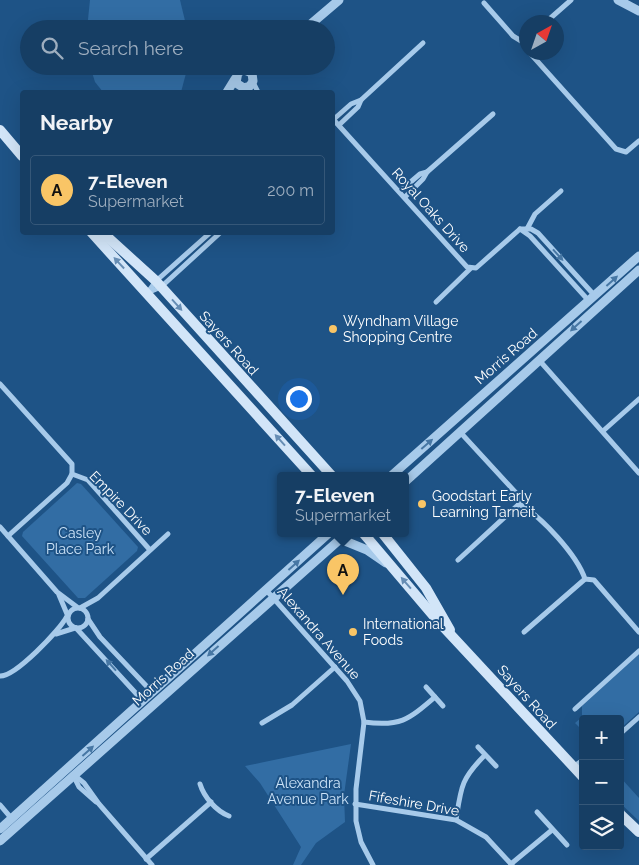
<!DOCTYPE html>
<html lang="en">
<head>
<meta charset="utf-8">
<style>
	:root { --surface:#163e64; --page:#23496d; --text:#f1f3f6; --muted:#9eaebf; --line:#355778; --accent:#f9c566 }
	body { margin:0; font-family:Raleway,sans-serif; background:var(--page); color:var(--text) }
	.controls { position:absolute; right:15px; bottom:15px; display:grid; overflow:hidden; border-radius:5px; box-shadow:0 5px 20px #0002 }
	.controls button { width:45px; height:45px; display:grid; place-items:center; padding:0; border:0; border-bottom:1px solid var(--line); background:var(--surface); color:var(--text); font:25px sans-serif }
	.compass { position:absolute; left:519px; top:15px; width:45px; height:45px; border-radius:50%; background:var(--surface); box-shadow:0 5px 20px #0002; rotate:40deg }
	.you { position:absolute; left:298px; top:398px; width:18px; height:18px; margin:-12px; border:4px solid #fff; border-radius:50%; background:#1a73e8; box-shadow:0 0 0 8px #1a73e833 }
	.badge { display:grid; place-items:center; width:32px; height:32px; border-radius:50%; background:var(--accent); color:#111; font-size:16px; font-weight:700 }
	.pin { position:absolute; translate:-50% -41px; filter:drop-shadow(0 1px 2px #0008) }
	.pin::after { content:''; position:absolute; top:26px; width:18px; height:15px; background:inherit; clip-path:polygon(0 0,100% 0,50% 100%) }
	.popup { position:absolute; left:277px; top:472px; width:132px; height:65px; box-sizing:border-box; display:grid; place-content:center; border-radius:5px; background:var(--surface); filter:drop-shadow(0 1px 4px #0005); font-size:16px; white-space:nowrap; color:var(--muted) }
	.popup b { font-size:19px; color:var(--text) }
	.popup::after { content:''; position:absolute; left:50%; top:100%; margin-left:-10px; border:10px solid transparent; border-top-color:var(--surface) }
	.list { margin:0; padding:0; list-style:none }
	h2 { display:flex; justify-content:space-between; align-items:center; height:65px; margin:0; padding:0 20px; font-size:21px }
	h2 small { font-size:16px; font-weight:400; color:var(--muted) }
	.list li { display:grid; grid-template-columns:32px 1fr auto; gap:15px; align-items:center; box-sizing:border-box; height:70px; margin:0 10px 10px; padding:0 10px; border:1px solid var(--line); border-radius:5px }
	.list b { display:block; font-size:19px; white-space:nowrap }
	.list p { margin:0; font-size:16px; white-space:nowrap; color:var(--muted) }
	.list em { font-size:16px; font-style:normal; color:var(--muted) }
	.icon { flex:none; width:28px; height:28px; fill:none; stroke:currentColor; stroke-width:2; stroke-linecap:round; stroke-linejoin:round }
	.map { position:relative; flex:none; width:639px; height:865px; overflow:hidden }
	.search { position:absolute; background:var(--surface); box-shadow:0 5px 20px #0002; left:20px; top:20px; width:315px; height:55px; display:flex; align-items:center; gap:12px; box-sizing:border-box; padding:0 18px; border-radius:28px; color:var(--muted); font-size:19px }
	.panel { position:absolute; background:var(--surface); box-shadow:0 5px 20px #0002; left:20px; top:90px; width:315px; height:145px; border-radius:5px }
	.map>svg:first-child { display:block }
	.green { fill:#326da4 }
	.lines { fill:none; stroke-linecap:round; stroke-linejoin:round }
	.minor { stroke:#a7caea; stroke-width:5 }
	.tertiary { stroke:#a7caea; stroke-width:9 }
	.secondary { stroke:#d2e5f8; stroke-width:10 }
	.oneway { fill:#4777a4 }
	.oneway2 { fill:#668db4 }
	.poi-dot { fill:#f9c566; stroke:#1e5386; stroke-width:2 }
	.labels { text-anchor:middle; stroke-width:4; stroke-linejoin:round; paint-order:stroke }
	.street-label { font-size:14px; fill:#fff; stroke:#1e5386 }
	.poi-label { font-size:14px; fill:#fff; stroke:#1e5386; text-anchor:start }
	.park-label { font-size:14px; fill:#cce3f8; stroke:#1e5386 }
</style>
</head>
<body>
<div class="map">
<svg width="639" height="865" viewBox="0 0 639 865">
	<rect width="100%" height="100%" fill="#1e5386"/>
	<!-- green -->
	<g class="green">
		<path d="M90,0H180L187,29H87Z"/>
		<path d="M90,66H188L181,92H103L95,82Z"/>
		<path d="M77,483L81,484L138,547L137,551L85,598H78L22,536L23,532Z"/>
		<path d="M639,654V712L620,729V719H583V731L575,723L582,717V706Z"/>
		<path d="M351,744L344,795L345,822L316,843L301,865H293L301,847L260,783L245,766Z"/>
		<path d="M620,777L639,798V821L620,803Z"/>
	</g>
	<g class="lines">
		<!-- minor -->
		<g class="minor">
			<path d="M484,3L513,36L526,44"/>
			<path d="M546,22L571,0"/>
			<path d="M529,52L616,149L626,152L639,141"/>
			<path d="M253,82L258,92"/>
			<path d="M332,118L467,267L476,268L520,229H531L538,233L595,296"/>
			<path d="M334,119L351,104L361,100"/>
			<path d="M339,125L358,107L361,100L423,43"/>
			<path d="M400,191L420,174L427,172"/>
			<path d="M405,197L423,179L427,172L493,114"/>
			<path d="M520,229L530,236L589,301"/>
			<path d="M527,229L535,214L561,191"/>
			<path d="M148,292L156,281L211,232"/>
			<path d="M147,293L161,287L221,232"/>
			<path d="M436,302L471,268"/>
			<path d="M539,360L639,473"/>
			<path d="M0,384L72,464V474L88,480L150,550"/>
			<path d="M603,431L639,399"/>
			<path d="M460,432L517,494L519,504C541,516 577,555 585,579L594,580L639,632"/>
			<path d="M0,527L57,592L77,607"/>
			<path d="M8,536L67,483L72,474"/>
			<path d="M458,560L519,504"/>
			<path d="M267,591L347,681L360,701L364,722L356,789V821L361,842L373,865"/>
			<path d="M59,595L67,614"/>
			<circle cx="78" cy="618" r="10"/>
			<path d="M80,608L98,598L168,534"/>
			<path d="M88,619L100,637L153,693"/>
			<path d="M76,628L143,701"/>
			<path d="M524,632L585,579"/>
			<path d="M56,634L75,628"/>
			<path d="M0,676C15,677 60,630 67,616"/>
			<path d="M426,687L443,706"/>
			<path d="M575,709L639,651"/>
			<path d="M364,722C400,727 408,720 435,697"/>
			<path d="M262,723L292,705L335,667"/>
			<path d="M620,734L639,717"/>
			<path d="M478,747L496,766"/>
			<path d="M573,767L583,760"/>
			<path d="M73,775L79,787L96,802"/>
			<path d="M74,775L84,783L99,804L152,865"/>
			<path d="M200,784C204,797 216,811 229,816"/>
			<path d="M355,804L456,820L486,837L512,865"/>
			<path d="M0,805L12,819"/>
			<path d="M537,812L567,845"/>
			<path d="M456,820C461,787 461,779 485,755"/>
			<path d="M146,859L211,802"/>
			<path d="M511,864L552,830"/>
		</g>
		<!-- tertiary -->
		<g class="tertiary">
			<path d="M618,0L639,11"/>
			<path d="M305,29L339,0"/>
			<path d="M245,70L252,73L253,81L250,86L244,88L236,83L238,72L258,66"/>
			<path d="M227,92L235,79"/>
			<path d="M391,476L639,256"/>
			<path d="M406,481L639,270"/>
			<path d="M340,539L367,550L386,563"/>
			<path d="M0,829L328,534"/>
			<path d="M0,841L346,534"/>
		</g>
		<!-- secondary -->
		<g class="secondary">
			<path d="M0,130L22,156"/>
			<path d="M91,232L312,476"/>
			<path d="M102,232L156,281L332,476"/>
			<path d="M364,534L437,620L583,777"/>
			<path d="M383,534L426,588L450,630"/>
			<path d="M620,814L639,832"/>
		</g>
	</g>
	<!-- one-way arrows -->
	<defs><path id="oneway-solid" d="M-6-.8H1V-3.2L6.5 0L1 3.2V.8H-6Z" transform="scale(1.25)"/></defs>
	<g class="oneway">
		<use href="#oneway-solid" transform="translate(558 255) rotate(48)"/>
		<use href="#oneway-solid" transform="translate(612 281) rotate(-42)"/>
		<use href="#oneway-solid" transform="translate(576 326) rotate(138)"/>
		<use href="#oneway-solid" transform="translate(427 444) rotate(-41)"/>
		<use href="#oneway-solid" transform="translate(294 565) rotate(-42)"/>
		<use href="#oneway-solid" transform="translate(213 651) rotate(138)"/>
		<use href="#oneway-solid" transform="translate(111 665) rotate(-132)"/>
		<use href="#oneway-solid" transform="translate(88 751) rotate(-42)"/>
	</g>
	<g class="oneway2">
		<use href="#oneway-solid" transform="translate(119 263) rotate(-133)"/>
		<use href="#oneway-solid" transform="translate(177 305) rotate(48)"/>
		<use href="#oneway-solid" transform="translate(280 440) rotate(-132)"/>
		<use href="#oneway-solid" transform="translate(406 583) rotate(-131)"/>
	</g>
	<!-- markers -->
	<g class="poi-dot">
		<circle cx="333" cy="329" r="5"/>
		<circle cx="422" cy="504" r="5"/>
		<circle cx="353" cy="632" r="5"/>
	</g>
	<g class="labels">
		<!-- street labels -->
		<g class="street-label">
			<text transform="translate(431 210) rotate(48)" y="5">Royal Oaks Drive</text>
			<text transform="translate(229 343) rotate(48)" y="5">Sayers Road</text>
			<text transform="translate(506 356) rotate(-41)" y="5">Morris Road</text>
			<text transform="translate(121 503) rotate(46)" y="5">Empire Drive</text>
			<text transform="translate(319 633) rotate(49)" y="5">Alexandra Avenue</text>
			<text transform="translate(163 677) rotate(-42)" y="5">Morris Road</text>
			<text transform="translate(527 697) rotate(48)" y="5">Sayers Road</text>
			<text transform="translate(414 803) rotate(10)" y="5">Fifeshire Drive</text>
		</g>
		<!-- poi labels -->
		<g class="poi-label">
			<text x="343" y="326">Wyndham Village<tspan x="343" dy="16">Shopping Centre</tspan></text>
			<text x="432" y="501">Goodstart Early<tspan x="432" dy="16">Learning Tarneit</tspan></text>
			<text x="363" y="629">International<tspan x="363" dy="16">Foods</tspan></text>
		</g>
		<!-- park labels -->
		<g class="park-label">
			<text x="80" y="538">Casley<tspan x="80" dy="16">Place Park</tspan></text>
			<text x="308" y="788">Alexandra<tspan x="308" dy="16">Avenue Park</tspan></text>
		</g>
	</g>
</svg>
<div class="controls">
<button>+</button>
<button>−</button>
<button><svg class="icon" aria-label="layers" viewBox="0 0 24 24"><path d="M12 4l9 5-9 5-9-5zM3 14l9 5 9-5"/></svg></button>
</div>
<svg class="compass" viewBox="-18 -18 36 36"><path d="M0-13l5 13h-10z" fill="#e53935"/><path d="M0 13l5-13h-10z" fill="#9eaebf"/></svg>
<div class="you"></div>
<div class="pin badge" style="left:343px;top:595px">A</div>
<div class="popup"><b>7-Eleven</b>Supermarket</div>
<div class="search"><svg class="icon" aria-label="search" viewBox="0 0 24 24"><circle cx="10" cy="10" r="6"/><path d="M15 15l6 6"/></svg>Search here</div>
<section class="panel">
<h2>Nearby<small></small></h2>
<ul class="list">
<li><span class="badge">A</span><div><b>7-Eleven</b><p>Supermarket</p></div><em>200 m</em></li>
</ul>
</section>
</div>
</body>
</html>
